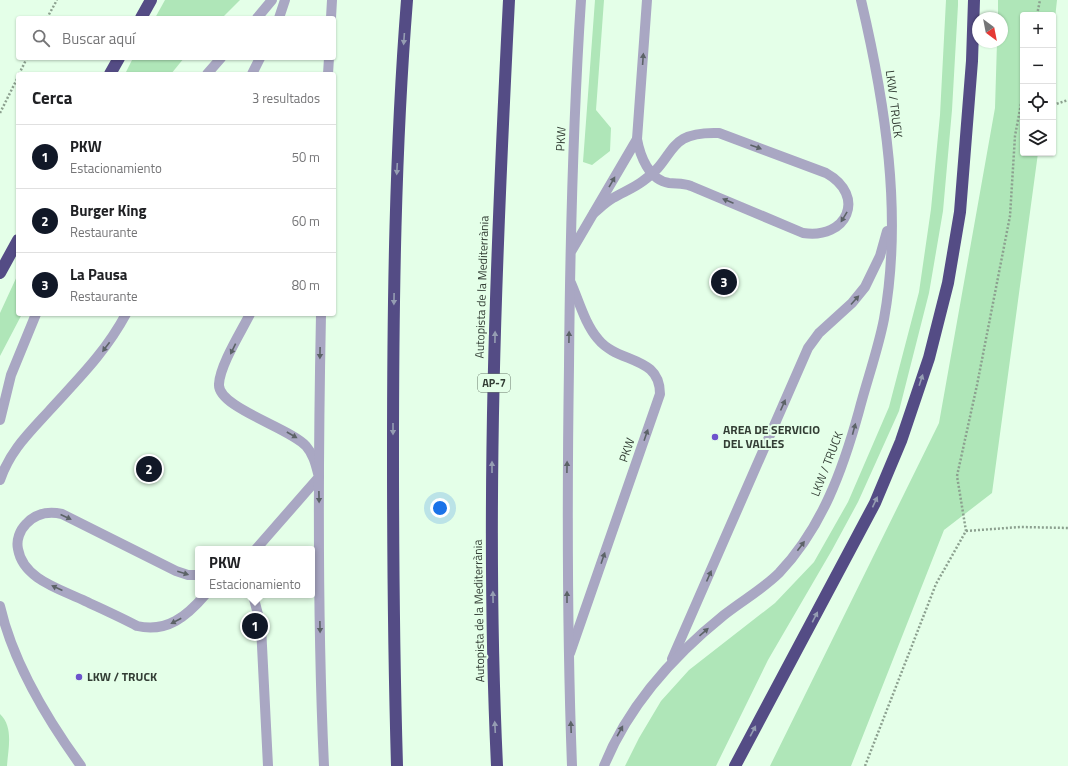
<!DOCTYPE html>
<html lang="es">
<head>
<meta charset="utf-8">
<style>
	:root { --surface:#fff; --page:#f6f6f6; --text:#202124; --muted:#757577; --line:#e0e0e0; --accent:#111827 }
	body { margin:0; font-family:"Titillium Web",sans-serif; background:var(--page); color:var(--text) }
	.controls { position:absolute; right:12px; top:12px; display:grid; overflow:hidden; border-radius:4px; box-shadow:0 1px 3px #0004 }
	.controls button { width:36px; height:36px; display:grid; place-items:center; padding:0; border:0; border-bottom:1px solid var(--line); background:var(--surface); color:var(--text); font:20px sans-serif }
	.compass { position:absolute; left:972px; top:12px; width:36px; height:36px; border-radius:50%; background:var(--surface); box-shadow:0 1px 3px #0004; rotate:148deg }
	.you { position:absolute; left:440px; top:508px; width:14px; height:14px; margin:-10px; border:3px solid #fff; border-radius:50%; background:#1a73e8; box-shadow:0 0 0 6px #1a73e833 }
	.badge { display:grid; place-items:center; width:26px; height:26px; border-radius:50%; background:var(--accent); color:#fff; font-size:13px; font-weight:700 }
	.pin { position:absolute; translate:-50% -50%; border:2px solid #fff; box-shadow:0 1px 4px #0006 }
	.popup { position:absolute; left:195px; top:546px; width:120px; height:52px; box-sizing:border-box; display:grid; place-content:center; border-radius:4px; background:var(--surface); filter:drop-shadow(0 1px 3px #0005); font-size:13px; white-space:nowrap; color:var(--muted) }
	.popup b { font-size:15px; color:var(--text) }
	.popup::after { content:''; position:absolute; left:50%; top:100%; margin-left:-8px; border:8px solid transparent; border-top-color:var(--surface) }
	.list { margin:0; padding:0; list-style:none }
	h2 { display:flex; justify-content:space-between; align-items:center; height:52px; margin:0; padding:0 16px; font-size:17px }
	h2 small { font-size:13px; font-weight:400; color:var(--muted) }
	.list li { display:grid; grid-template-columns:26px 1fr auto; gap:12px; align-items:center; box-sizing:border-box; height:64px; padding:0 16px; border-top:1px solid var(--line) }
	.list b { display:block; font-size:15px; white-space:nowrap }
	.list p { margin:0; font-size:13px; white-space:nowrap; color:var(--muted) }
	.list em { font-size:13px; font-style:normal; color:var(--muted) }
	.icon { flex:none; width:22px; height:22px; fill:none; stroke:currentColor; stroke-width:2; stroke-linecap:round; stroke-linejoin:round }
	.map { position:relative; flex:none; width:1068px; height:766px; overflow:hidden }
	.search { position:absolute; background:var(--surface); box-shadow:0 1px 3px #0004; left:16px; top:16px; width:320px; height:44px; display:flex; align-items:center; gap:10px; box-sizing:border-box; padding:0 14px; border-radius:4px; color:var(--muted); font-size:15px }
	.panel { position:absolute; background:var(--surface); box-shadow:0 1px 3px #0004; left:16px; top:72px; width:320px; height:244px; border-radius:4px }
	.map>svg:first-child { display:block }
	.grass { fill:#afe6b8 }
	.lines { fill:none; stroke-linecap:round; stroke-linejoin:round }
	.path { stroke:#8ca08f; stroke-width:2.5; stroke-dasharray:2 2; stroke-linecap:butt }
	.lane { stroke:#a9a7c3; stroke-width:10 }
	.highway { stroke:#544c85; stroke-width:12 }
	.oneway { fill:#959db2 }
	.oneway2 { fill:#5c6367 }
	.poi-dot { fill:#6d53cc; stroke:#e4ffe8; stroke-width:1.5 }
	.labels { text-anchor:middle; stroke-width:4; stroke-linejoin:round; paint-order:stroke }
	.shield { fill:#e4ffe8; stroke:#68786b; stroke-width:1 }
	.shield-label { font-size:11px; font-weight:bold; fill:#333e35 }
	.street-label { font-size:12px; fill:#333e35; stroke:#e4ffe8 }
	.poi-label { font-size:12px; font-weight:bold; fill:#333e35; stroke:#e4ffe8; text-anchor:start }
</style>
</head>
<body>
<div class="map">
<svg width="1068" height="766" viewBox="0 0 1068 766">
	<rect width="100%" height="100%" fill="#e4ffe8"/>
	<!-- grass -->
	<g class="grass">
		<path d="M165,0H240L222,18H155Z"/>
		<path d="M595,0H604L596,110L611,128L610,151L592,165L583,162Z"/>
		<path d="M946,0H958V5L952,110L943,211L929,293L899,411L858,502L832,550L768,660L716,766H625L639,738L661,701L689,670L775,603L814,562L848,502L889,407L919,292L931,209L940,115Z"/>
		<path d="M998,0H1057L1053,37V15H1023V153H1038L992,493L944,530L851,766H770L939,423L995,108L997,42H1002V18H998Z"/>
		<path d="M133,58H184L171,74H125Z"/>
		<path d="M18,274V314H22L0,356V313Z"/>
		<path d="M0,714C14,727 8,749 7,766H0Z"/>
	</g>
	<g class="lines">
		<!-- path -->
		<g class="path">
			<path d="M1037,15L1040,0"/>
			<path d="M47,18L57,0"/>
			<path d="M19,74L27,58"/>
			<path d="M1053,105L1068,100"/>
			<path d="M0,113L18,77"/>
			<path d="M966,531L1020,527L1068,528"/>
			<path d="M865,766L936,584L966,531L957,476L977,385L1010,216L1015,136L1023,93"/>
		</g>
		<!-- lane -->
		<g class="lane">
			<path d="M257,18L272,0"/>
			<path d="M279,18L285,0"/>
			<path d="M331,18L332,0"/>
			<path d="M207,74L221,58"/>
			<path d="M252,74L260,58"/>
			<path d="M328,74L329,58"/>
			<path d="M594,213C600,208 606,202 613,198C623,192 634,188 643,181C677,158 664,131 719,133L826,173C867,196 847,240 803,233L691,186C683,183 677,184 669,183C649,180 640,156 637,139"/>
			<path d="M572,250L637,139L647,0"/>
			<path d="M250,314C241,332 220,365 219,384C217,407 290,428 306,446C314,455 316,466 319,477L256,549"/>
			<path d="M321,314C318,464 317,616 324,766"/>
			<path d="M0,420L11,375L36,314"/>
			<path d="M0,480C10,451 28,434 49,411C78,379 105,353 126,314"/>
			<path d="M198,575H188L176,571L62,514C48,511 36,513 26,524C20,530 16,540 18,549C23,579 60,589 85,601C102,609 120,617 137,626C167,633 187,616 205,595"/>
			<path d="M253,595L261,626L268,766"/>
			<path d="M0,606C13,663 47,719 81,766"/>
			<path d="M570,653L660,394C660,355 618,364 598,339C585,324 579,301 571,283"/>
			<path d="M672,659L808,348L819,333L852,303L865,287L880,256L887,231"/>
			<path d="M572,766C567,632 567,499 569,366C570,244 573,122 581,0"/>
			<path d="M604,766C629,704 673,656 724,615C743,600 763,589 779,573C822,528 843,469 859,411C867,380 878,350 884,319C903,214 885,102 861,0"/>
		</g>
		<!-- highway -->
		<g class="highway">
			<path d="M141,18L151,0"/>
			<path d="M110,74L119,58"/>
			<path d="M0,273L18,240"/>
			<path d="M397,766C394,662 393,558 393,454C393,303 395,151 407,0"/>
			<path d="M497,766C485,511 496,255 509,0"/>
			<path d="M735,766L875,503L901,441L929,358L948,283L960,212L972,61L974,0"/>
		</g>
	</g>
	<!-- one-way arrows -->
	<defs><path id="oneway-solid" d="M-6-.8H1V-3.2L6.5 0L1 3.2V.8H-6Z"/></defs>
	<g class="oneway">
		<use href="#oneway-solid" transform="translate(404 39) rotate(94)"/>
		<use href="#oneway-solid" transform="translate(397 169) rotate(93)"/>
		<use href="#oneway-solid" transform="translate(394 299) rotate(91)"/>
		<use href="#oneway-solid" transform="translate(495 337) rotate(-89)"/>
		<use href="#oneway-solid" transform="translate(921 380) rotate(-72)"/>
		<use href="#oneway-solid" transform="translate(393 429) rotate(90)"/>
		<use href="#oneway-solid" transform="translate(492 467) rotate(-90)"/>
		<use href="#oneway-solid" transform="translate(875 502) rotate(-65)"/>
		<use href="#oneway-solid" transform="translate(493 597) rotate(-91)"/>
		<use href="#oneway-solid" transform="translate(815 617) rotate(-63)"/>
		<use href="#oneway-solid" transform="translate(495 727) rotate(-93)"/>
		<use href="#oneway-solid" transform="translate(753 731) rotate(-62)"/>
	</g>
	<g class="oneway2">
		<use href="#oneway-solid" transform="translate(643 59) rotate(-86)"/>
		<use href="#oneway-solid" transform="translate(756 147) rotate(20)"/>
		<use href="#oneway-solid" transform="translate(612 182) rotate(-60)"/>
		<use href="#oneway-solid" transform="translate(728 201) rotate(-157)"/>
		<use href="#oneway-solid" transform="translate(844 217) rotate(121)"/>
		<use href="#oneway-solid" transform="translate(855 300) rotate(-48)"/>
		<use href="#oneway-solid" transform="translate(569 337) rotate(-89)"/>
		<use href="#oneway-solid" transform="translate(106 347) rotate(127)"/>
		<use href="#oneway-solid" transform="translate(233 349) rotate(116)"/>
		<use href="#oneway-solid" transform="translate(320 353) rotate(91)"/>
		<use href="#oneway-solid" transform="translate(783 405) rotate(-66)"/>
		<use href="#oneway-solid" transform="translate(854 429) rotate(-75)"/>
		<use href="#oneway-solid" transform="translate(292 435) rotate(30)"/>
		<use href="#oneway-solid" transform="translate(646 435) rotate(-71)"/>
		<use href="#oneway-solid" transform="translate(567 467) rotate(-89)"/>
		<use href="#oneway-solid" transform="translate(319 497) rotate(89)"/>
		<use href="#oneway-solid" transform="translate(66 517) rotate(25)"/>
		<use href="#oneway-solid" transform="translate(801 546) rotate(-53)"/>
		<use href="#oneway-solid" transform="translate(603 558) rotate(-71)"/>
		<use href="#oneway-solid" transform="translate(183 573) rotate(17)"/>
		<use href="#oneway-solid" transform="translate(709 576) rotate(-66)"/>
		<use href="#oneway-solid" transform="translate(57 588) rotate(-155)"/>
		<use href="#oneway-solid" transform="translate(567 597) rotate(-90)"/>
		<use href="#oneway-solid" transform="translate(176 621) rotate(152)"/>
		<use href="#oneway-solid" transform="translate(320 627) rotate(89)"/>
		<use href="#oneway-solid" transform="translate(704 632) rotate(-41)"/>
		<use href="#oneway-solid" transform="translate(571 727) rotate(-92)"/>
		<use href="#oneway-solid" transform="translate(620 731) rotate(-61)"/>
	</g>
	<!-- markers -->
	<g class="poi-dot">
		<circle cx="715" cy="437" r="4"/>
		<circle cx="79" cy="677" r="4"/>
	</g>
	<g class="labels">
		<!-- shield labels -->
		<rect class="shield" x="478" y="374" width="32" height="18" rx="3"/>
		<g class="shield-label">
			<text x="494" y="387">AP-7</text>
		</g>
		<!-- street labels -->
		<g class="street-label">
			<text transform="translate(894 104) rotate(83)" y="4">LKW / TRUCK</text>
			<text transform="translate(561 139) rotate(-87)" y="4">PKW</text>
			<text transform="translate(482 287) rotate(-88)" y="4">Autopista de la Mediterrània</text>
			<text transform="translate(627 450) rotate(-71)" y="4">PKW</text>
			<text transform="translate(827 464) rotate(-69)" y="4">LKW / TRUCK</text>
			<text transform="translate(479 611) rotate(-91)" y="4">Autopista de la Mediterrània</text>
		</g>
		<!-- poi labels -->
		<g class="poi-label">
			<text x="723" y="434">AREA DE SERVICIO<tspan x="723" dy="14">DEL VALLES</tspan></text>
			<text x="87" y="681">LKW / TRUCK</text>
		</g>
	</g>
</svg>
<div class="controls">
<button>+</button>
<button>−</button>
<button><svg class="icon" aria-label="locate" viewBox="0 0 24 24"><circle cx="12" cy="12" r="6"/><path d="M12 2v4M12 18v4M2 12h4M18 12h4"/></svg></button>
<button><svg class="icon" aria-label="layers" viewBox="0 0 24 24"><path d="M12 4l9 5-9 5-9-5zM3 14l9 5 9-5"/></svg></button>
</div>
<svg class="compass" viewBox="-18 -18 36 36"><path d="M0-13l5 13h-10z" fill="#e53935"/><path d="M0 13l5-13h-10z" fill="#757577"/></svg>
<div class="you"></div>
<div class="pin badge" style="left:255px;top:626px">1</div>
<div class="popup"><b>PKW</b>Estacionamiento</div>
<div class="pin badge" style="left:149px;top:469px">2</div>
<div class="pin badge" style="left:724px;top:282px">3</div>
<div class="search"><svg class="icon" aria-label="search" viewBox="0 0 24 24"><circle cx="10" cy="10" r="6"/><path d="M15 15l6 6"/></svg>Buscar aquí</div>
<section class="panel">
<h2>Cerca<small>3 resultados</small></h2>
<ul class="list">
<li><span class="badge">1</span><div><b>PKW</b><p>Estacionamiento</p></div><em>50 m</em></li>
<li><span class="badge">2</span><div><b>Burger King</b><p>Restaurante</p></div><em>60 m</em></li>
<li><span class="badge">3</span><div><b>La Pausa</b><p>Restaurante</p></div><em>80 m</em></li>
</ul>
</section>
</div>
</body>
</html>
